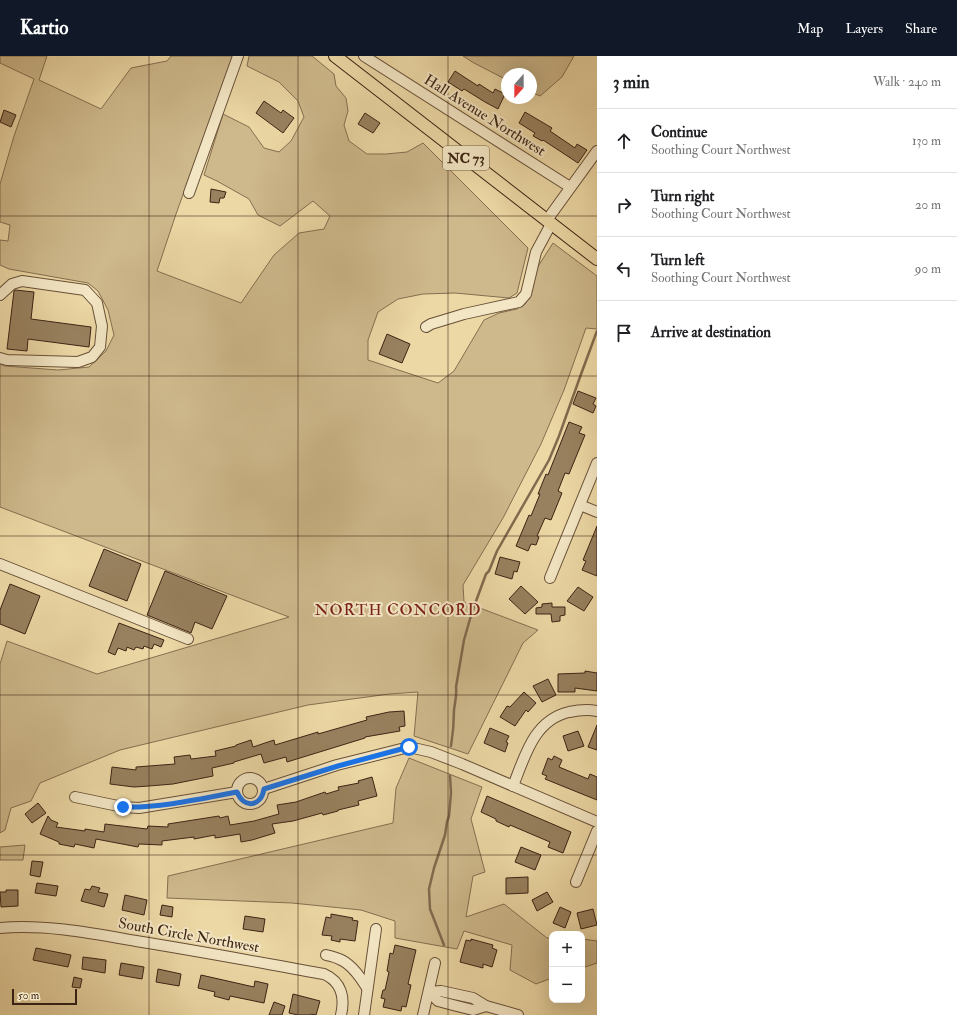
<!DOCTYPE html>
<html lang="en">
<head>
<meta charset="utf-8">
<style>
	:root { --surface:#fff; --page:#f6f6f6; --text:#202124; --muted:#757577; --line:#e0e0e0; --accent:#111827 }
	body { margin:0; font-family:"IM FELL Double Pica",serif; background:var(--page); color:var(--text) }
	.controls { position:absolute; right:12px; bottom:12px; display:grid; overflow:hidden; border-radius:8px; box-shadow:0 4px 16px #0002 }
	.controls button { width:36px; height:36px; display:grid; place-items:center; padding:0; border:0; border-bottom:1px solid var(--line); background:var(--surface); color:var(--text); font:20px sans-serif }
	.compass { position:absolute; left:501px; top:12px; width:36px; height:36px; border-radius:50%; background:var(--surface); box-shadow:0 4px 16px #0002; rotate:201deg }
	.scale { position:absolute; left:12px; bottom:10px; width:65px; box-sizing:border-box; padding-left:4px; border:2px solid #3c2314; border-top:0; font-size:11px; line-height:14px; white-space:nowrap; color:#3c2314; -webkit-text-stroke:3px #f3e6c4; paint-order:stroke }
	.stop { position:absolute; width:12px; height:12px; margin:-9px; border:3px solid #1a73e8; border-radius:50%; background:#fff }
	.stop.end { background:#1a73e8; border-color:#fff; box-shadow:0 1px 4px #0008 }
	.list { margin:0; padding:0; list-style:none }
	h2 { display:flex; justify-content:space-between; align-items:center; height:52px; margin:0; padding:0 16px; font-size:17px }
	h2 small { font-size:13px; font-weight:400; color:var(--muted) }
	.list li { display:grid; grid-template-columns:26px 1fr auto; gap:12px; align-items:center; box-sizing:border-box; height:64px; padding:0 16px; border-top:1px solid var(--line) }
	.list b { display:block; font-size:15px; white-space:nowrap }
	.list p { margin:0; font-size:13px; white-space:nowrap; color:var(--muted) }
	.list em { font-size:13px; font-style:normal; color:var(--muted) }
	.icon { flex:none; width:22px; height:22px; fill:none; stroke:currentColor; stroke-width:2; stroke-linecap:round; stroke-linejoin:round }
	.map { position:relative; flex:none; width:597px; height:959px; overflow:hidden }
	header { display:flex; align-items:center; gap:24px; box-sizing:border-box; height:56px; padding:0 20px; background:var(--accent); color:#fff }
	header strong { font-size:19px }
	nav { display:flex; gap:22px; margin-inline-start:auto; font-size:14px }
	main { display:flex }
	aside { flex:1; background:var(--surface) }
	.map>svg:first-child { display:block }
	.green { fill:#ceb98c; stroke:#856e50 }
	.lines { fill:none; stroke-linecap:round; stroke-linejoin:round }
	.stream { stroke:#826a4e; stroke-width:2.5 }
	.building { fill:#98815f; stroke:#3c2314 }
	.minor-casing { stroke:#685038; stroke-width:12 }
	.major-casing { stroke:#3c2314; stroke-width:14 }
	.minor { stroke:#f3e6c4; stroke-width:10 }
	.major { stroke:#ecd8a5; stroke-width:12 }
	.route { stroke:#1a73e8; stroke-width:5 }
	.grid { fill:none; stroke:#3c2314; stroke-width:1; stroke-opacity:0.55 }
	.labels { text-anchor:middle; stroke-width:4; stroke-linejoin:round; paint-order:stroke }
	.shield { fill:#f3e6c4; stroke:#735e49; stroke-width:1 }
	.shield-label { font-size:14px; font-weight:bold; fill:#3c2314 }
	.street-label { font-size:15px; fill:#3c2314; stroke:#f3e6c4 }
	.neighbourhood-label { font-size:16px; letter-spacing:1px; fill:#7a1f14; stroke:#f3e6c4 }
</style>
</head>
<body>
<header>
<strong>Kartio</strong>
<nav><a>Map</a><a>Layers</a><a>Share</a></nav>
</header>
<main>
<div class="map">
<svg width="597" height="959" viewBox="0 0 597 959">
	<rect width="100%" height="100%" fill="#ecd8a5"/>
	<filter id="stains"><feTurbulence type="fractalNoise" baseFrequency=".005" numOctaves="4"/><feColorMatrix values="0 0 0 0 .2 0 0 0 0 .09 0 0 0 0 .02 0 0 0 .5 -.17"/></filter>
	<radialGradient id="worn" r=".72"><stop offset=".6" stop-color="#630" stop-opacity="0"/><stop offset="1" stop-color="#630" stop-opacity=".3"/></radialGradient>
	<!-- green -->
	<g class="green">
		<path d="M0,0H47L39,24L101,53L131,12L167,5L171,0H233L176,158L157,215L241,247L274,199L299,177L324,173L330,160L313,145L280,170L258,159L249,143L217,125L204,119L223,58L249,71L264,92L279,96L291,85L304,61L298,45L279,26L247,10L249,0H312L334,18L336,30L346,42L348,55L344,69L349,85L367,98H386L407,96L423,87L528,192L517,237L509,242L455,237L423,238L398,243L378,256L368,284V304L438,327L454,315L484,264L499,257L517,253L525,248L537,212L553,187L597,220V273L586,272L564,334L541,388L503,462L463,529L464,546L538,574L523,587L468,698L414,680L418,636L389,638L308,649L120,694L40,727L31,745L11,752L5,774L0,777V608L7,585L97,618L289,561L0,451V308L5,310L58,314L89,311L106,295L114,279L108,254L98,235L88,227L9,213L0,209V184L8,185L10,169L0,166V128L14,80L34,23L0,7Z"/>
		<path d="M463,0H574L562,21L540,40L531,36V18H507V24L474,7Z"/>
		<path d="M409,702L482,731L471,763L485,816L473,820L466,861L504,848L547,882H552V922L536,928L510,914L512,889L464,875L457,893L395,882V865L361,854L292,847L167,842L168,820L393,767L396,732Z"/>
		<path d="M25,789L23,804H0V791Z"/>
		<path d="M582,883L597,885V907L582,912Z"/>
	</g>
	<g class="lines">
		<!-- stream -->
		<g class="stream">
			<path d="M451,690C453,678 454,666 454,654C455,646 457,639 456,631L464,584L472,556L486,518L489,515L497,495L549,404L559,380L580,321L597,275"/>
			<path d="M444,889L430,853L429,833L434,812L445,779L447,766L449,760L451,737L450,720"/>
		</g>
	</g>
	<!-- building -->
	<g class="building">
		<path d="M455,15L478,30L479,28L493,37L495,33L505,38L498,53L485,46L464,33L462,35L448,26Z"/>
		<path d="M264,45L281,57L283,54L294,62L283,77L256,57Z"/>
		<path d="M4,54L16,59L11,71L0,66Z"/>
		<path d="M525,56L552,72L550,75L575,92L577,88L587,94L578,107L543,84L542,85L533,80L535,77L519,67Z"/>
		<path d="M365,57L380,67L373,77L358,68Z"/>
		<path d="M211,133L226,136L224,142H220L219,147L210,146Z"/>
		<path d="M15,234L34,236L31,263L91,271L89,291L28,283L27,295L7,293L14,235Z"/>
		<path d="M387,278L410,288L402,307L379,298Z"/>
		<path d="M578,335L596,342L593,348L596,350L593,357L573,348Z"/>
		<path d="M569,366L582,371L579,377L585,379L569,418L565,417L558,435L562,437L551,464L545,462L537,480L539,481L536,489L531,488L528,495L516,490L529,459L531,460L540,438H538L546,418L548,419Z"/>
		<path d="M597,470V520L582,514L586,505L583,504Z"/>
		<path d="M104,493L141,508L127,545L89,530Z"/>
		<path d="M500,501L520,506L517,516L514,515L512,523L495,518Z"/>
		<path d="M165,515L227,540L212,573L195,566L191,577L147,559Z"/>
		<path d="M10,528L40,540L25,578L0,568V554Z"/>
		<path d="M521,530L538,546L525,558L509,543Z"/>
		<path d="M578,531L593,541L584,555L567,545Z"/>
		<path d="M552,547V551H565V559L560,560V565L552,566L551,558H536V552L542,551V548Z"/>
		<path d="M119,567L164,584L161,591L154,588L152,593L144,590L143,593L136,591L134,594L127,591L126,595L118,592L115,599L108,596Z"/>
		<path d="M585,615L597,617V635L575,632V636H558V618L585,617Z"/>
		<path d="M548,623L556,639L542,646L533,630Z"/>
		<path d="M524,636L536,647L528,656L526,654L515,670L500,661L507,650L510,651Z"/>
		<path d="M404,655L405,670L399,671L400,675L365,681V682L287,706L286,701L264,707L261,698L234,706V707L212,712L213,720L173,728L149,730L134,731L110,728L112,711L136,714V711L175,708L174,701L190,699L191,703L216,700L215,695L236,690V689L251,684L253,691L274,684L275,689L318,676V678L367,664L366,661L389,656Z"/>
		<path d="M597,669V694L588,691Z"/>
		<path d="M490,672L509,680L506,686L508,687L505,696L484,687Z"/>
		<path d="M578,675L584,690L568,695L563,680Z"/>
		<path d="M554,700L562,704L559,711L588,723L590,718L597,721V744L545,723L547,720L542,718L548,702L552,704Z"/>
		<path d="M372,721L377,740L358,745L359,749L338,754V755L323,759L322,757L293,765L272,768L275,777L252,784L241,786L240,778L215,782V779L194,783V781L162,785V789L139,788L138,791L96,783L94,792L75,788L74,791L59,788V786L40,778L48,760L51,764L58,767L56,771L85,775V773L104,776L105,768L147,773L148,770L168,771V768L219,760L220,762L228,760L230,769L254,765L279,758L277,749L296,746L325,736L326,738L339,734L338,731L359,727L358,725Z"/>
		<path d="M487,740L571,776L563,797L548,791L550,786L510,769L509,771L496,765V763L481,756Z"/>
		<path d="M38,747L46,757L32,767L25,758Z"/>
		<path d="M521,791L541,799L535,814L515,806Z"/>
		<path d="M32,805L43,806L40,821L30,819Z"/>
		<path d="M528,821V837L506,838V822Z"/>
		<path d="M37,827L58,830L56,840L35,837Z"/>
		<path d="M92,830L100,832L98,836L108,838L104,851L81,845L85,833L90,834Z"/>
		<path d="M6,834H18V850L1,851L0,836H6Z"/>
		<path d="M547,836L553,846L537,855L532,844Z"/>
		<path d="M125,839L147,844L144,859L122,854Z"/>
		<path d="M162,849L173,851L172,861L160,859Z"/>
		<path d="M560,851L571,856L565,872L553,867Z"/>
		<path d="M593,853L597,869L581,873L577,857Z"/>
		<path d="M331,858L353,862L352,864L358,865L355,885L340,883V886L331,884L332,880L322,879L326,861L331,862Z"/>
		<path d="M245,860L265,863L263,876L243,873Z"/>
		<path d="M471,883L493,889L492,892L497,894L492,911L483,908V912L460,906L466,884L471,885Z"/>
		<path d="M395,889L416,894L408,928L411,929L406,951L402,950L401,955L383,951L385,943L381,942L383,934H385L389,916L387,915L390,897L393,898Z"/>
		<path d="M36,892L71,899L68,911L33,904Z"/>
		<path d="M83,901L106,904L105,917L82,913Z"/>
		<path d="M121,907L144,911L142,923L119,919Z"/>
		<path d="M158,913L181,918L179,930L156,926Z"/>
		<path d="M201,919L254,931L255,925L268,928L264,947L230,940L229,944L214,940L215,936L198,932Z"/>
		<path d="M74,921L82,923L80,932L72,931Z"/>
		<path d="M293,938L320,945L316,959L311,958L310,959H298L289,957Z"/>
		<path d="M274,946L285,950L282,959H269Z"/>
	</g>
	<g class="lines">
		<!-- minor casing -->
		<g class="minor-casing">
			<g id="minor">
				<path d="M364,0L570,131"/>
				<path d="M189,137L238,0"/>
				<path d="M547,164L597,95"/>
				<path d="M0,239L12,228L22,225L85,234L97,247L102,270L100,291L92,301L78,306L7,304L0,302"/>
				<path d="M426,271L431,268L464,258L519,246L526,238L536,196L551,168"/>
				<path d="M580,449L597,456"/>
				<path d="M0,508L188,583"/>
				<path d="M550,522L597,407"/>
				<circle cx="250" cy="735" r="13"/>
				<path d="M513,730C525,700 534,664 569,656C579,654 587,653 597,655"/>
				<path d="M264,733L337,709L409,691L431,696L462,708L597,766"/>
				<path d="M75,741L123,751L139,752L237,736"/>
				<path d="M576,826L597,775"/>
				<path d="M0,872C45,868 91,877 136,885C199,895 262,907 324,918C342,926 345,942 341,959"/>
				<path d="M326,899C330,900 335,901 339,903C350,907 361,922 367,932"/>
				<path d="M429,936L441,935L473,942L486,950L518,959"/>
				<path d="M429,936L438,945L453,949L473,954L486,950"/>
				<path d="M364,959L376,873"/>
				<path d="M423,959L435,907"/>
			</g>
		</g>
		<!-- major casing -->
		<g class="major-casing">
			<path id="major" d="M335,0L597,203"/>
		</g>
		<!-- minor -->
		<use href="#minor" class="minor"/>
		<!-- major -->
		<use href="#major" class="major"/>
	</g>
	<g class="lines">
		<!-- route -->
		<path class="route" d="M123,751C161,752 200,743 237,736C244,753 261,751 264,733L338,710L409,691"/>
	</g>
	<!-- grid -->
	<path class="grid" d="M149,0V959M298,0V959M448,0V959M0,160H597M0,320H597M0,480H597M0,639H597M0,799H597"/>
	<g class="labels">
		<!-- shield labels -->
		<rect class="shield" x="443" y="90" width="46" height="24" rx="3"/>
		<g class="shield-label">
			<text x="466" y="107">NC 73</text>
		</g>
		<!-- street labels -->
		<g class="street-label">
			<text transform="translate(485 59) rotate(32)" y="5">Hall Avenue Northwest</text>
			<text transform="translate(189 879) rotate(10)" y="5">South Circle Northwest</text>
		</g>
		<!-- neighbourhood labels -->
		<g class="neighbourhood-label">
			<text x="398" y="559">NORTH CONCORD</text>
		</g>
	</g>
	<rect width="100%" height="100%" filter="url(#stains)"/>
	<rect width="100%" height="100%" fill="url(#worn)"/>
</svg>
<div class="controls">
<button>+</button>
<button>−</button>
</div>
<svg class="compass" viewBox="-18 -18 36 36"><path d="M0-13l5 13h-10z" fill="#e53935"/><path d="M0 13l5-13h-10z" fill="#757577"/></svg>
<div class="scale">50 m</div>
<div class="stop" style="left:409px;top:691px"></div>
<div class="stop end" style="left:123px;top:751px"></div>
</div>
<aside>
<h2>3 min<small>Walk · 240 m</small></h2>
<ul class="list">
<li><svg class="icon" aria-label="ahead" viewBox="0 0 24 24"><path d="M12 20V5M6 11l6-6 6 6"/></svg><div><b>Continue</b><p>Soothing Court Northwest</p></div><em>130 m</em></li>
<li><svg class="icon" aria-label="right" viewBox="0 0 24 24"><path d="M7 20v-9h11M14 6l5 5-5 5"/></svg><div><b>Turn right</b><p>Soothing Court Northwest</p></div><em>20 m</em></li>
<li><svg class="icon" aria-label="left" viewBox="0 0 24 24"><path d="M17 20v-9H6M10 6l-5 5 5 5"/></svg><div><b>Turn left</b><p>Soothing Court Northwest</p></div><em>90 m</em></li>
<li><svg class="icon" aria-label="arrive" viewBox="0 0 24 24"><path d="M6 21V4h12l-3 4 3 4H6"/></svg><div><b>Arrive at destination</b></div></li>
</ul>
</aside>
</main>
</body>
</html>
